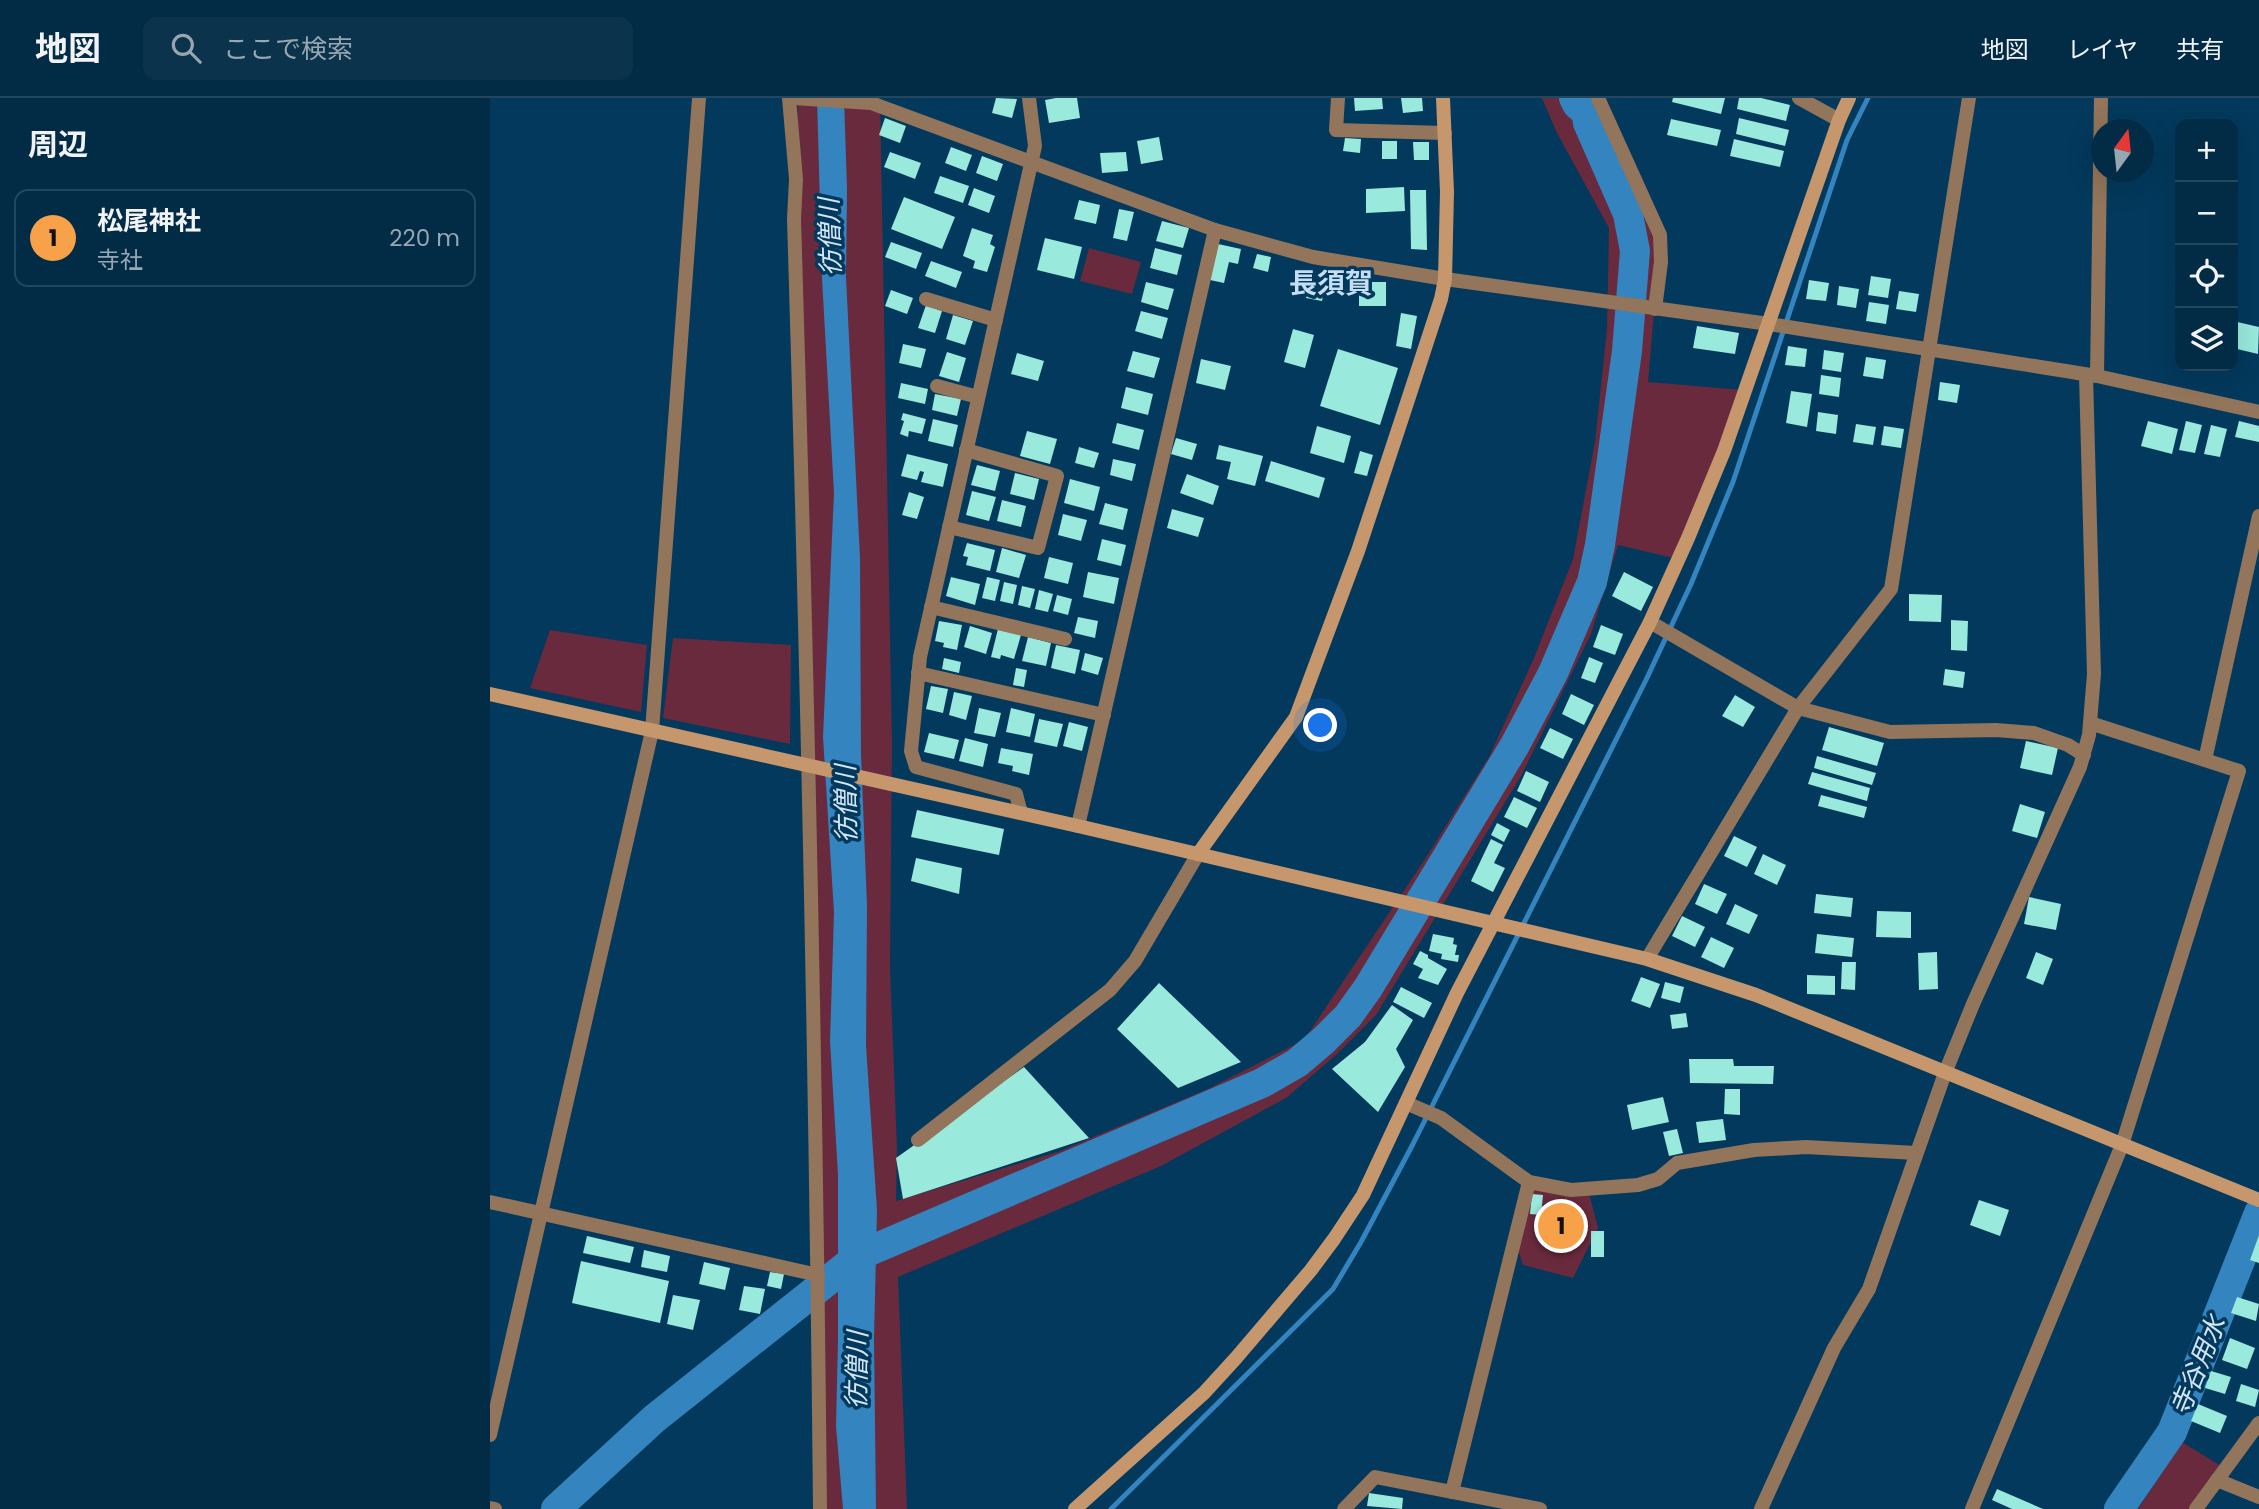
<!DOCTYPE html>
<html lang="ja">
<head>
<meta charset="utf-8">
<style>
	:root { --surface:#022b45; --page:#0c334c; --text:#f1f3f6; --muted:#96a7b3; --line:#23475e; --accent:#f7a248 }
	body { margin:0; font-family:Poppins,"Noto Sans JP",sans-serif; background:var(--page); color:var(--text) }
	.controls { position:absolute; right:21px; top:21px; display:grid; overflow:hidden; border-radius:14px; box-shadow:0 7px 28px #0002 }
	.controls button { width:63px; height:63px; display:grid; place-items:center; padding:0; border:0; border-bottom:2px solid var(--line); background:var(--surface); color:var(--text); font:35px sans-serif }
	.compass { position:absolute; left:1601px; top:21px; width:63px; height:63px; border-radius:50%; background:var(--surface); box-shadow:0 7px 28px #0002; rotate:15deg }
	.you { position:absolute; left:831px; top:628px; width:24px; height:24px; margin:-18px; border:5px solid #fff; border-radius:50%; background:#1a73e8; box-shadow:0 0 0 10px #1a73e833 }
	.badge { display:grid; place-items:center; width:46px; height:46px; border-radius:50%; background:var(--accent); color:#111; font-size:23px; font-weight:700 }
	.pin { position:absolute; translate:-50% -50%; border:4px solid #fff; box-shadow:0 2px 7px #0006 }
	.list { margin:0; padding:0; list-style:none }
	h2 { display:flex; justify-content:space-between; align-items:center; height:91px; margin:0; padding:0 28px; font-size:30px }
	h2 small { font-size:23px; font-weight:400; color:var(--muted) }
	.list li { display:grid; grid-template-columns:46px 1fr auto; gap:21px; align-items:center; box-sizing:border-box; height:98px; margin:0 14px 14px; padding:0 14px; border:2px solid var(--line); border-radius:14px }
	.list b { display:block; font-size:26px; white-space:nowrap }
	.list p { margin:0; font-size:23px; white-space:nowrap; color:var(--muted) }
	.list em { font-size:23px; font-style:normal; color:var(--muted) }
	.icon { flex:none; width:38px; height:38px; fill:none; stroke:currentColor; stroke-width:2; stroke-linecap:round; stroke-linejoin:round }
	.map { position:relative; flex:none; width:1769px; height:1411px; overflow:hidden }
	header { display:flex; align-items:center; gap:42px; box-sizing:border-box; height:98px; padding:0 35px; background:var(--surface); border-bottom:2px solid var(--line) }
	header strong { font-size:33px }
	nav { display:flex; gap:38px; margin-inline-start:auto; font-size:24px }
	.search { width:490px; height:63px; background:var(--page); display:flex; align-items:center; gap:18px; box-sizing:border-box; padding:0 24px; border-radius:14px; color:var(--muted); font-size:26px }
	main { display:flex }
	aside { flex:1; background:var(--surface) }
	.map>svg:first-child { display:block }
	.green { fill:#692a3d }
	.water { fill:#3384bf }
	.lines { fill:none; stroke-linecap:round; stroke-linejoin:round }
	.stream { stroke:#3384bf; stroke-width:5 }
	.river { stroke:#3384bf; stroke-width:30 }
	.building { fill:#99e9dd }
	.street { stroke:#92755a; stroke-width:14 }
	.secondary { stroke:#c6976c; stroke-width:14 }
	.labels { text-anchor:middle; stroke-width:7; stroke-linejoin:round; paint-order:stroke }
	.water-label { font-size:26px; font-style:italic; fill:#d4e6f6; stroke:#03395c }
	.quarter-label { font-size:28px; font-weight:bold; fill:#c5def3; stroke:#03395c }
</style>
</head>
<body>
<header>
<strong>地図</strong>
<div class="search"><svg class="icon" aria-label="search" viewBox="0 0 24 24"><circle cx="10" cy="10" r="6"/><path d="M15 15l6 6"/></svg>ここで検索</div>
<nav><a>地図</a><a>レイヤ</a><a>共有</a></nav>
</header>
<main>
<aside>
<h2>周辺<small></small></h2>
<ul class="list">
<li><span class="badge">1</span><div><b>松尾神社</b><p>寺社</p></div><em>220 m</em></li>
</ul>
</aside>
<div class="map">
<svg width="1769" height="1411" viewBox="0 0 1769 1411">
	<rect width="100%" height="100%" fill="#03395c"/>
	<!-- green -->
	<g class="green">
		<path d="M308,0H390L402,644L400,869L407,1051L406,1103L570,1053L718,991L814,942L937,758L1000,657L1044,560L1083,461L1105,344L1117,231L1119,130L1066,33L1052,0H1108L1170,144L1158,284L1253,292L1188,461L1128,447L1101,536L1031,678L886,917L847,956L796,1000L671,1068L408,1179L417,1411H330L328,1161L330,897L318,691L305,116Z"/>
		<path d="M599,150L651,164L642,196L590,183Z"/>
		<path d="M60,532L157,547L151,614L40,590Z"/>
		<path d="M183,540L301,547L300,646L173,620Z"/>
		<path d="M1039,1084L1098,1091L1108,1130L1083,1180L1033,1167L1025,1141Z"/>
		<path d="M1692,1344L1736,1371L1710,1411H1648Z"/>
	</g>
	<!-- water -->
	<path class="water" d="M327,0H354L357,91L356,179L370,460L371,656L377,808L376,948L387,1112L384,1241L386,1411H353L346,1328L348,1242V1077L340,943L344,815L333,639L344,395L332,180Z"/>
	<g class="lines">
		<!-- stream -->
		<path class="stream" d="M621,1411L843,1191L871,1144L923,1046L1156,582L1201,486L1243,384L1357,42L1378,0"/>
		<!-- river -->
		<g class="river">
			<path d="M66,1411L164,1321L370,1157L772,985L807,965L834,942L858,918L878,890L1025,647L1063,575L1102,484L1110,447L1137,253L1145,153L1138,116L1098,25L1097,15L1087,6L1084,0"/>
			<path d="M1629,1411L1682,1334L1769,1115"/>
		</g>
	</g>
	<!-- building -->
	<g class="building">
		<path d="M506,0L527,1L522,20L502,15Z"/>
		<path d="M566,0H587L590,20L559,25L555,2Z"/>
		<path d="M864,0H892L893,11L865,13Z"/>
		<path d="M911,0H932L933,13L913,15Z"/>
		<path d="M1183,0H1235L1231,16L1182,4Z"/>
		<path d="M1249,0H1271L1300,7L1296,23L1247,11Z"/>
		<path d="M395,20L416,28L410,45L389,37Z"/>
		<path d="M1249,20L1299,32L1295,48L1246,36Z"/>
		<path d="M1181,21L1231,32L1227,48L1177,37Z"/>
		<path d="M669,39L673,62L651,66L647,43Z"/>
		<path d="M855,40L871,41L870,55L853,53Z"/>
		<path d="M1244,41L1294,53L1290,69L1240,58Z"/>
		<rect x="892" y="43" width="15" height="18"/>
		<path d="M923,44H939V62H924Z"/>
		<path d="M461,49L482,57L476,73L455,65Z"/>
		<path d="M400,54L431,65L425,81L394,69Z"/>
		<path d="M636,54L638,73L612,75L610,55Z"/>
		<path d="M492,58L513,66L507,83L486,75Z"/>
		<path d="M450,78L479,88L473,105L444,95Z"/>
		<path d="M914,89L915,113L876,115V91Z"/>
		<path d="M484,90L505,98L499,115L478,107Z"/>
		<path d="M920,92H936L937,152L921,151Z"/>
		<path d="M414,99L465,119L452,151L401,131Z"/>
		<path d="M589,102L610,107L606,126L584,121Z"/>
		<path d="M629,111L644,114L637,143L623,140Z"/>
		<path d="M672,123L699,130L693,150L666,143Z"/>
		<path d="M482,130L503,137L500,146L505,149L497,174L483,170L485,163L473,158Z"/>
		<path d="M555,140L592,149L584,181L547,172Z"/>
		<path d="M401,144L432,155L426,171L395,159Z"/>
		<path d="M728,146L751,151L748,166L739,164L734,185L720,182Z"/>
		<path d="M665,150L692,157L687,177L660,170Z"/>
		<path d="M767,156L781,159L778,174L763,170Z"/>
		<path d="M441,163L472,174L466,190L435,178Z"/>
		<path d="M1381,178L1401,181L1398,200L1378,197Z"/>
		<path d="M821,181L836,185L832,203L816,200Z"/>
		<path d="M1319,182L1339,185L1336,203L1316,201Z"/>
		<path d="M656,184L684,191L678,212L651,204Z"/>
		<rect x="869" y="184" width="27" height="24"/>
		<path d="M1349,188L1369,191L1366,210L1347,207Z"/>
		<path d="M401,192L423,200L417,216L395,208Z"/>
		<path d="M1409,193L1429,196L1426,214L1406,211Z"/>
		<path d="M1379,204L1399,207L1396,226L1376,223Z"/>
		<path d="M436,207L452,213L445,235L428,230Z"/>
		<path d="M651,213L678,220L672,241L645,233Z"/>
		<path d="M911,215L927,218L921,251L906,248Z"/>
		<path d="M463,217L483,223L475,247L456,241Z"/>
		<path d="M1743,223L1769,229L1768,256L1743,250Z"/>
		<path d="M1207,228L1249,235L1245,256L1203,250Z"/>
		<path d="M803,231L824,237L815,270L794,264Z"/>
		<path d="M413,246L436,251L431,270L409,265Z"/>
		<path d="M1298,248L1317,251L1315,269L1295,267Z"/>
		<path d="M848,251L908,270L890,327L830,308Z"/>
		<path d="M1334,252L1354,255L1351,274L1332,271Z"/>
		<path d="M643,253L670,260L664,280L637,273Z"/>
		<path d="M457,254L476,260L469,284L449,278Z"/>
		<path d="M527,255L554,263L548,283L521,276Z"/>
		<path d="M1376,259L1396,262L1393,281L1373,278Z"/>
		<path d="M711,261L741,268L735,292L706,285Z"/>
		<path d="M1331,277L1351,280L1349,299L1329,296Z"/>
		<path d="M1450,284L1470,287L1467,305L1448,302Z"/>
		<path d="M411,285L438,291L435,306L408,300Z"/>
		<path d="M636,289L663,296L658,317L631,310Z"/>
		<path d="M1301,293L1322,296L1317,329L1296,325Z"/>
		<path d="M445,296L471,301L467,318L442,312Z"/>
		<path d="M1328,314L1348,317L1346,336L1326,333Z"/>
		<path d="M413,315L436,321L432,336L419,333L418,339L410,336L414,323L411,322Z"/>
		<path d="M443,321L468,327L463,349L438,343Z"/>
		<path d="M1658,323L1688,331L1682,356L1651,348Z"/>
		<path d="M1696,323L1712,327L1705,355L1689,352Z"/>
		<path d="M1749,323L1769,328V344L1745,339Z"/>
		<path d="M627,325L654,332L649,352L622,345Z"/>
		<path d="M1366,326L1386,329L1383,347L1363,344Z"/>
		<path d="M1721,327L1737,331L1730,359L1714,356Z"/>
		<path d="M827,328L861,338L854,365L820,355Z"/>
		<path d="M1394,328L1414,331L1411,350L1391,347Z"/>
		<path d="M537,333L567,341L560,366L530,358Z"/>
		<path d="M686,340L707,346L702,362L681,356Z"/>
		<path d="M729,347L773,358L765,388L737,381L741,364L726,361Z"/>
		<path d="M589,349L609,355L604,370L585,365Z"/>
		<path d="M870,353L883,357L877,378L864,375Z"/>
		<path d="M417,356L458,366L453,389L431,384L434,374L430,373L427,382L411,378Z"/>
		<path d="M623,361L646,366L642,383L620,377Z"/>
		<path d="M781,363L835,380L829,400L775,383Z"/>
		<path d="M487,367L510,373L505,393L481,387Z"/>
		<path d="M525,375L549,381L544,402L520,396Z"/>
		<path d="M697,376L729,388L723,407L690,395Z"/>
		<path d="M580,381L610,389L604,413L574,405Z"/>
		<path d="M482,393L506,399L499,423L476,417Z"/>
		<path d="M419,394L434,399L427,421L412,417Z"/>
		<path d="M512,402L536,408L531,429L507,423Z"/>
		<path d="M615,405L638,411L633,432L609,426Z"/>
		<path d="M682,411L714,420L708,439L677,430Z"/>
		<path d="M573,416L597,422L591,443L568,437Z"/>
		<path d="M612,441L636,447L631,468L607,462Z"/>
		<path d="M477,445L505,452L500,473L476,467L478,459L473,458Z"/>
		<path d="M512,450L536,457L529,480L506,474Z"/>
		<path d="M559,459L583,465L578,486L554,480Z"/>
		<path d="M598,474L629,480L624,506L593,499Z"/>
		<path d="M1134,474L1163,489L1151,513L1122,498Z"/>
		<path d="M461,479L490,486L485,507L456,498Z"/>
		<path d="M497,479L510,482L505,503L492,500Z"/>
		<path d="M514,484L527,487L523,506L510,503Z"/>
		<path d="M532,488L545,491L540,510L528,507Z"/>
		<path d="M549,492L563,496L558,514L545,511Z"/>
		<path d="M1419,496L1452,497L1451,524L1419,523Z"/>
		<path d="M567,497L582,501L578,517L563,513Z"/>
		<path d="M588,519L608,523L605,540L584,535Z"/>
		<path d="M1461,522L1478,523L1477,553L1461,552Z"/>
		<path d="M449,523L472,527L467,552L453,549L454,545L445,543Z"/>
		<path d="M1111,527L1133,536L1125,557L1103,549Z"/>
		<path d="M480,528L502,535L496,556L474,549Z"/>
		<path d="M508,531L531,537L524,561L511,557L510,561L501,559Z"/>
		<path d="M538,539L561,545L556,568L532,563Z"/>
		<path d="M566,547L590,552L585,576L561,570Z"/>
		<path d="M595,555L613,560L608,577L591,572Z"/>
		<path d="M1099,559L1113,565L1105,585L1091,580Z"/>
		<path d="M454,560L471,564L469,575L452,571Z"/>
		<path d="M526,570L537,572L534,589L523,587Z"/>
		<path d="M1455,571L1475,574L1473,590L1453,587Z"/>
		<path d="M441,588L458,591L453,615L436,611Z"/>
		<path d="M464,594L482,598L476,622L459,617Z"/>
		<path d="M1081,596L1104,607L1094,627L1072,616Z"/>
		<path d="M1245,597L1265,609L1253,629L1232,618Z"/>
		<path d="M489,610L511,615L505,639L484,635Z"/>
		<path d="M521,610L545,616L540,639L516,634Z"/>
		<path d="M549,621L573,626L567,649L544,644Z"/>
		<path d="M579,624L598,629L592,653L573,648Z"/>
		<path d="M1339,629L1394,645L1387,668L1332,652Z"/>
		<path d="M1060,630L1083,641L1073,661L1050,650Z"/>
		<path d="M439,635L469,642L464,661L434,654Z"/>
		<path d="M475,640L498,646L493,669L469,663Z"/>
		<path d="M1536,643L1568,650L1562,677L1530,670Z"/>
		<path d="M511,650L543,656L539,677L522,673L523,668L508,665Z"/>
		<path d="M1327,658L1386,675L1382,687L1324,670Z"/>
		<path d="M1036,673L1059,684L1050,704L1027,693Z"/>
		<path d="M1322,674L1380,690L1377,703L1318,686Z"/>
		<path d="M1331,697L1377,709L1374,720L1328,708Z"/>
		<path d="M1024,699L1047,710L1037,730L1014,719Z"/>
		<path d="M1530,706L1555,714L1547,740L1522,733Z"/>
		<path d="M427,712L514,731L509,757L421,739Z"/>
		<path d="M1007,725L1020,732L1014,744L1001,737Z"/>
		<path d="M1244,738L1267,749L1257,769L1234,758Z"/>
		<path d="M1001,741L1013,747L1004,765L1015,770L1003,794L981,783Z"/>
		<path d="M1273,756L1296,767L1287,787L1264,776Z"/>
		<path d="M426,760L472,770L469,796L421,783Z"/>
		<path d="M1214,786L1237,796L1227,816L1205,806Z"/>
		<path d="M1326,796L1363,800L1361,819L1324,815Z"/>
		<path d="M1539,799L1571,806L1566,832L1534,826Z"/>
		<path d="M1245,806L1268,817L1259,836L1236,826Z"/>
		<path d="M1387,813L1421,814V840L1386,839Z"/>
		<path d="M1192,818L1215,829L1205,849L1182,838Z"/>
		<path d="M943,836L964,840L963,846L967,847L965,857H969L968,864L951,861L952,856L939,853Z"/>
		<path d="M1327,836L1364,840L1362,859L1325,855Z"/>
		<path d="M1221,839L1244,850L1234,870L1211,859Z"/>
		<path d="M930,853L938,857V860L957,871L948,887L928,880L933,871L923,866Z"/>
		<path d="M1447,854L1448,891L1429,892L1428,855Z"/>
		<path d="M1546,854L1563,861L1553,887L1536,880Z"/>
		<path d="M1352,864H1366L1365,892L1351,891Z"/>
		<path d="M1317,877L1345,878V897L1317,896Z"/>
		<path d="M1151,879L1170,886L1160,910L1141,903Z"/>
		<path d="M1175,884L1194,889L1190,905L1171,900Z"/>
		<path d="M669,885L751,964L688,990L627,931Z"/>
		<path d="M911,889L942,905L934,920L903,904Z"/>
		<path d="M902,907L923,922L906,951L915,969L888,1014L842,971L875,944Z"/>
		<path d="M1196,915L1198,929L1182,931L1180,917Z"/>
		<path d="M1199,961H1243L1244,968H1284L1283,986L1200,985Z"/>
		<path d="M534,969L599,1040L413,1101L406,1060Z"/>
		<path d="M1235,991H1250V1017L1234,1016Z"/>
		<path d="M1173,999L1179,1024L1142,1032L1137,1007Z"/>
		<path d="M1233,1021L1236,1042L1209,1045L1206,1024Z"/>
		<path d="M1187,1031L1193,1055L1179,1058L1173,1034Z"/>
		<path d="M1042,1096L1053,1097L1051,1117L1040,1116Z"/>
		<path d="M1489,1102L1519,1112L1510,1138L1480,1127Z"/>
		<path d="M1084,1122L1085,1142L1065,1143L1064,1123Z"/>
		<rect x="1101" y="1133" width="13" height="26"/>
		<path d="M1769,1137V1165L1760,1162Z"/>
		<path d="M97,1138L144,1149L140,1165L93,1155Z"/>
		<path d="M154,1152L180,1158L177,1174L151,1169Z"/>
		<path d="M91,1163L179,1183L170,1225L82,1205Z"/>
		<path d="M214,1164L240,1170L235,1192L209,1186Z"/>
		<path d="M280,1174L294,1176L291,1191L277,1188Z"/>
		<path d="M254,1188L275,1191L270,1216L249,1212Z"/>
		<path d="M183,1197L210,1202L203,1232L177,1226Z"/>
		<path d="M1747,1199L1769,1206L1766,1223L1741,1215Z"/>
		<path d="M1740,1240L1765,1250L1757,1271L1732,1262Z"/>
		<path d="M1721,1273L1741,1279L1735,1296L1715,1290Z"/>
		<path d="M1751,1286L1769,1292L1765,1309L1746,1303Z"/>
		<path d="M1708,1306L1737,1318L1730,1335L1701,1323Z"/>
		<path d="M1507,1391L1553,1411H1522L1502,1402Z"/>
		<path d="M879,1395L913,1400L912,1411L877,1408Z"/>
	</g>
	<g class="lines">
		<!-- street -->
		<g class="street">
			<path d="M299,0L306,81L304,121C317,551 326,981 330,1411"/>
			<path d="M303,0L381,5L725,132L823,159L955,181L1279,226L1607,278L1769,314"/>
			<path d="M848,0L846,32L955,35"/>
			<path d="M1108,0L1170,137L1171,164L1165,211"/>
			<path d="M1309,0L1349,22"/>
			<path d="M436,201L506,222"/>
			<path d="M1607,278L1611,0"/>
			<path d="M447,288L488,299"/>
			<path d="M459,429L548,450L567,378L476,352"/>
			<path d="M441,509L575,541"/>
			<path d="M1160,524L1308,610L1400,634L1506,632L1544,635L1578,647L1594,657"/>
			<path d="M428,575L614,617"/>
			<path d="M1715,662L1769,418"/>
			<path d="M531,715L526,696L426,669L421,653L430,559L545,48L539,0"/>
			<path d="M588,728L725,132"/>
			<path d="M1157,861L1308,610L1401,491L1479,0"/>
			<path d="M916,1005L951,1020L1039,1084L1081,1092L1148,1087L1168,1081L1187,1065L1264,1052L1316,1049L1426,1055"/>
			<path d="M428,1042L620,892L645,863L708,756"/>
			<path d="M0,1104L328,1177"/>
			<path d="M0,1337L162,633L209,0"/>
			<path d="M1727,1382L1769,1399"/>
			<path d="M962,1394L1039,1084"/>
			<path d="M0,1410L5,1411"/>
			<path d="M854,1411L885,1379L1050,1411"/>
			<path d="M1271,1411L1344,1250L1379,1191L1455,975L1483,906L1590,669L1599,637L1604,576L1596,277"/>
			<path d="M1482,1411L1632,1047L1749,673L1600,625"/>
			<path d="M1706,1411L1769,1325"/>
		</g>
		<!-- secondary -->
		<g class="secondary">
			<path d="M0,596L588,728L1157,861L1266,897L1769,1102"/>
			<path d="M708,756L806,619L868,453L913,317L951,201L955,181L957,94L953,0"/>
			<path d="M585,1411L714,1295L746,1260L821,1172L844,1141L873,1097L967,895L1160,524L1198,440L1234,353L1349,22L1359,0"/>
		</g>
	</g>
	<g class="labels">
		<!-- water labels -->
		<g class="water-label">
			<text transform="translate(340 139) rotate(-92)" y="9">彷僧川</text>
			<text transform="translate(356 706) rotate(-91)" y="9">彷僧川</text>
			<text transform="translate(1708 1268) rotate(-68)" y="9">寺谷用水</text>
			<text transform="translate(367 1272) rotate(-89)" y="9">彷僧川</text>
		</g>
		<!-- quarter labels -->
		<g class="quarter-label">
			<text x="841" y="195">長須賀</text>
		</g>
	</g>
</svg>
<div class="controls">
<button>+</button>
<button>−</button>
<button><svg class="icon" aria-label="locate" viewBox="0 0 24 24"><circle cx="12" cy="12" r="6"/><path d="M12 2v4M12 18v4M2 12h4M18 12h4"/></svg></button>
<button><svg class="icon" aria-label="layers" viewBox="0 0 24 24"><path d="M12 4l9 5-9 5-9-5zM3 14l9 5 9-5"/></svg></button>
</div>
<svg class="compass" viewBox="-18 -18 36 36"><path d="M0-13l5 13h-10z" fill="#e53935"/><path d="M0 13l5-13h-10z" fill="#96a7b3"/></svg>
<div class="you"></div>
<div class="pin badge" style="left:1071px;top:1128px">1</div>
</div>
</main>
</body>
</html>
